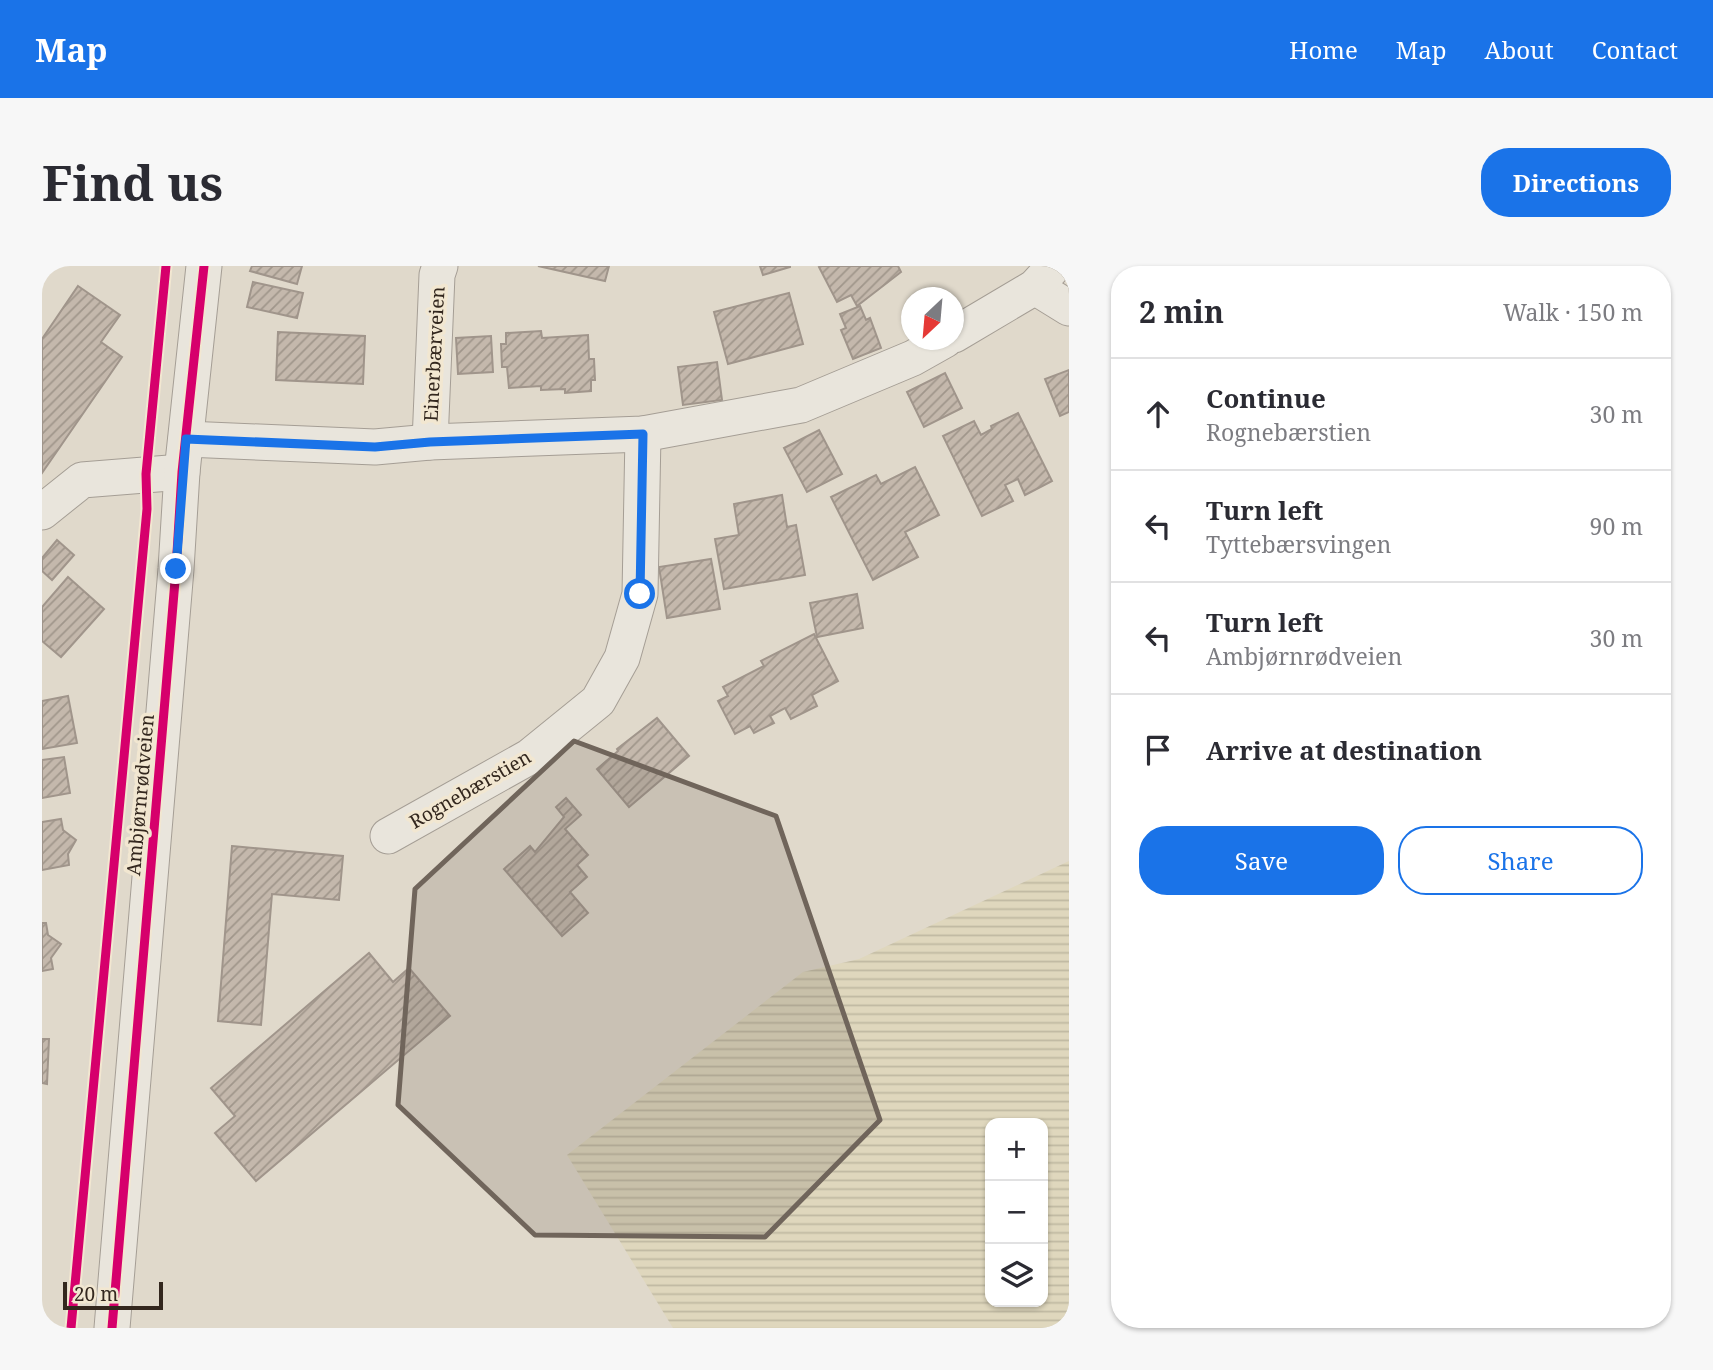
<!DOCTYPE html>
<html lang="en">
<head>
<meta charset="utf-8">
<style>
	:root { --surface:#fff; --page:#f7f7f7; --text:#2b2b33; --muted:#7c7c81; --line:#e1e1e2; --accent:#1a73e8 }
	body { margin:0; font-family:"Noto Serif",serif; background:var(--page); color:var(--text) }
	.controls { position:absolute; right:21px; bottom:21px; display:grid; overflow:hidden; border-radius:14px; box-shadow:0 2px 5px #0004 }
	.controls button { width:63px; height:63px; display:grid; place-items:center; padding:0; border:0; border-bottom:2px solid var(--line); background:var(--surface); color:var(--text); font:35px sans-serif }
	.compass { position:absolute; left:859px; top:21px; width:63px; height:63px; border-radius:50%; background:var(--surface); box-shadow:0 2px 5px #0004; rotate:206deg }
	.scale { position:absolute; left:21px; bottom:18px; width:100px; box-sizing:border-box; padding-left:7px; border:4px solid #33271e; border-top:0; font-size:19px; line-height:24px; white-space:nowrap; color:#33271e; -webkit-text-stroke:5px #f2e7d1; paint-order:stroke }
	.stop { position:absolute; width:21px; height:21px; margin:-16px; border:5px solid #1a73e8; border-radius:50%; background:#fff }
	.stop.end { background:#1a73e8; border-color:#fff; box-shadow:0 2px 7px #0008 }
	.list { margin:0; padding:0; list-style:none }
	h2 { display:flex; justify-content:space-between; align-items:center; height:91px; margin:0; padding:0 28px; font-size:30px }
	h2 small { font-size:23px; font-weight:400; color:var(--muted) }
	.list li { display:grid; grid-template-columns:46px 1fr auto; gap:21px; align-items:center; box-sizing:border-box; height:112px; padding:0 28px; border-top:2px solid var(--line) }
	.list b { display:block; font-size:26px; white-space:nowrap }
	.list p { margin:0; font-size:23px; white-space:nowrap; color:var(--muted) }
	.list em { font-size:23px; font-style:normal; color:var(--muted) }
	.actions { display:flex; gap:14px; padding:21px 28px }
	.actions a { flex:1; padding:16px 0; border:2px solid var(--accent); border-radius:28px; text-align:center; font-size:24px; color:var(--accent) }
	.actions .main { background:var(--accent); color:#fff }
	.icon { flex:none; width:38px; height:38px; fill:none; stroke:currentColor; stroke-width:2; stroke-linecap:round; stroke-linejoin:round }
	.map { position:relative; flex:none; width:1027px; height:1062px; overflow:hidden; border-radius:28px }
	header { display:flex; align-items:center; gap:42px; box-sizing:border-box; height:98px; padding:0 35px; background:var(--accent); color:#fff }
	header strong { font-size:33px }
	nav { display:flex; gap:38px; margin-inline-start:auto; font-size:24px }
	.intro { display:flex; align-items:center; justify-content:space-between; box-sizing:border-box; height:168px; padding:0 42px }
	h1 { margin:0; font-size:49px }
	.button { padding:18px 32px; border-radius:28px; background:var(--accent); color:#fff; font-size:24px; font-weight:700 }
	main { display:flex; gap:42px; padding:0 42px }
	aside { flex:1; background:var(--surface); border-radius:28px; box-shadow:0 2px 5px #0004 }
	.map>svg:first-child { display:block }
	.farmland { fill:url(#farmland-rules); fill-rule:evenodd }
	.building { fill:url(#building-hatch); stroke:#a0958b; stroke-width:2 }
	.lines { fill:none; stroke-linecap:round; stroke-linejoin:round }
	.minor-casing { stroke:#a59e95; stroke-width:37 }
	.minor { stroke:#e9e5dc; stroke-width:35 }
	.cycleway-casing { stroke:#f2e7d1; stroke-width:13 }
	.cycleway { stroke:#d6006c; stroke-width:9 }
	.route { stroke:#1a73e8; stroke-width:9 }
	.marked { fill:#70655b; fill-opacity:0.2; stroke:#70655b; stroke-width:5; stroke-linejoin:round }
	.labels { text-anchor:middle; stroke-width:7; stroke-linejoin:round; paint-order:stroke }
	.street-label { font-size:19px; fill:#33271e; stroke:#f2e7d1 }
</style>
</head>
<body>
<header>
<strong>Map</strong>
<nav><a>Home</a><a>Map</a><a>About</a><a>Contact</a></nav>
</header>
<div class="intro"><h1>Find us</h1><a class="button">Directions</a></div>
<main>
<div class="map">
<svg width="1027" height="1062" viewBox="0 0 1027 1062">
	<defs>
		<pattern id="farmland-rules" width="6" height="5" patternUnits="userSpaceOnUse" patternTransform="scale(1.75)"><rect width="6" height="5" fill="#dfd7bd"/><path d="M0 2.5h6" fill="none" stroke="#c0b9a2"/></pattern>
		<pattern id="building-hatch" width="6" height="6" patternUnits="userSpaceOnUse" patternTransform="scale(1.75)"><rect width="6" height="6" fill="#c4b8ac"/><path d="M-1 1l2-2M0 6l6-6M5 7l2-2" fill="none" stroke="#a0968b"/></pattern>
	</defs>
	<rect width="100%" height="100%" fill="#e0d9cb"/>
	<!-- farmland -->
	<path class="farmland" d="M1027,595V1062H631L525,889L761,706L817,693ZM948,857H1001V1036H948Z"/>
	<!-- building -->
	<g class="building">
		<path d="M210,0H260L255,18L208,5Z"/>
		<path d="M496,0H567L563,15Z"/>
		<path d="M718,0H748V1L721,9Z"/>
		<path d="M780,0H856L859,6L815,40L809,29L795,36L777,1Z"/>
		<path d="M211,16L261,27L255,52L205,41Z"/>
		<path d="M36,20L78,49L59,76L80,91L0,207V73Z"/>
		<path d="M747,27L761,78L686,98L672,46Z"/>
		<path d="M818,40L824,54L828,52L839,82L811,93L799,64L804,62L798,48Z"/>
		<path d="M499,65L500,72L546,69L547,93H552L553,114H549V125L523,127V123L499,124V120L467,122L465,101H460L459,78H464V67Z"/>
		<path d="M236,66L323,70L321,118L234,114Z"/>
		<path d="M449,70L451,106L416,108L414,72Z"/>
		<path d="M675,96L680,134L641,139L636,101Z"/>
		<path d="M1027,104V146L1018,150L1003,113Z"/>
		<path d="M903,107L920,142L882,161L865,126Z"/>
		<path d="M976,147L1010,215L983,229L976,213L963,219L971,235L940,250L901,170L932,155L939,169L950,163L949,160Z"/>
		<path d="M777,164L800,208L765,226L742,182Z"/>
		<path d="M873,201L897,249L863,266L876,291L831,314L789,231L834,209L839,218Z"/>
		<path d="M740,229L745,261L754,259L763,309L682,323L673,273L697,269L692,238Z"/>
		<path d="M15,274L32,289L10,314L0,305V292Z"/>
		<path d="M669,293L678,343L625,352L617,301Z"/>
		<path d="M26,311L62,343L19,391L0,375V341Z"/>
		<path d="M815,328L821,362L775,371L768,337Z"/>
		<path d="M772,368L796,415L770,429L775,440L749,453L743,442L728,450L732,457L712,467L708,460L693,468L676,435L686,430L681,421L722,400L719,395Z"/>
		<path d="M26,430L35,477L0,483V435Z"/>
		<path d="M615,452L647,490L587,541L555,503L576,485L575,483Z"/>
		<path d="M22,491L28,527L0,532V494Z"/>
		<path d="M524,532L539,549L523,563L546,589L535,599L545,611L528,626L546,647L520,670L462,603L488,580L493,586L522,551L514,541Z"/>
		<path d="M19,553L21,564L34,574L26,588L27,599L0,604V556Z"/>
		<path d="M190,580L301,590L297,634L230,628L219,759L176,755Z"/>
		<path d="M0,657H4L6,669L19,678L9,692L11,703L0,705Z"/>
		<path d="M327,687L351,716L367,702L408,750L214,915L173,867L193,850L169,822Z"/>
		<path d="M0,773H7L5,818L0,817Z"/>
	</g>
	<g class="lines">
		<!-- minor casing -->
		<g class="minor-casing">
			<g id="minor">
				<path d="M993,21L1027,42"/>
				<path d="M912,69L993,21L1012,0"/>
				<path d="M144,173L333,181L388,176L601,168L759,139L871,92L903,74"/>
				<path d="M388,176L395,9L398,0"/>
				<path d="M0,246L40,214L140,206"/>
				<path d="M346,570L487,491L556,435L580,392L598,328L601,168"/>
				<path d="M70,1062L134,303L140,206L162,0"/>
			</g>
		</g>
		<!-- minor -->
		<use href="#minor" class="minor"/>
		<!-- cycleway casing -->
		<g class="cycleway-casing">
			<g id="cycleway">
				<path d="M29,1062L105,243L104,208L124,0"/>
				<path d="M70,1062L134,303L140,206L162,0"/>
			</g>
		</g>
		<!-- cycleway -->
		<use href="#cycleway" class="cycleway"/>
	</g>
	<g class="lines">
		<!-- route -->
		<path class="route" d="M134,303L144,173L333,181L388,176L601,168L598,328"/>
	</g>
	<!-- marked area -->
	<path class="marked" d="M532,475L734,550L838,854L723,971L493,969L356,839L373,623Z"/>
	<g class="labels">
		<!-- street labels -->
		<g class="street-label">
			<text transform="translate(392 88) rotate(-87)" y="7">Einerbærveien</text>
			<text transform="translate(428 523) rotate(-30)" y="7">Rognebærstien</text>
			<text transform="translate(98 529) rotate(-85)" y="7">Ambjørnrødveien</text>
		</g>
	</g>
</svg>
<div class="controls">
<button>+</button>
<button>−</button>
<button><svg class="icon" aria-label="layers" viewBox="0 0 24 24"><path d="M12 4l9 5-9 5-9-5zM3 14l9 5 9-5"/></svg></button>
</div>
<svg class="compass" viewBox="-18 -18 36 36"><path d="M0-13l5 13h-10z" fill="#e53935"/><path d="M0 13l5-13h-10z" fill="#7c7c81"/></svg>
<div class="scale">20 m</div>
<div class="stop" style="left:598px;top:328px"></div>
<div class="stop end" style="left:134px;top:303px"></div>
</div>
<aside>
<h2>2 min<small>Walk · 150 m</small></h2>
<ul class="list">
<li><svg class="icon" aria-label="ahead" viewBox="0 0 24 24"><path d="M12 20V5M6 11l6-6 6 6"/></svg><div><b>Continue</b><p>Rognebærstien</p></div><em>30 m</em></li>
<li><svg class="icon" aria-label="left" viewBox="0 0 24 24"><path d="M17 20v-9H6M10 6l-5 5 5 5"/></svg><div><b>Turn left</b><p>Tyttebærsvingen</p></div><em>90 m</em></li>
<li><svg class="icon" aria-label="left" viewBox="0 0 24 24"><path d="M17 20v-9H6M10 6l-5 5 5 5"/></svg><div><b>Turn left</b><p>Ambjørnrødveien</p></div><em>30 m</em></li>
<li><svg class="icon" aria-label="arrive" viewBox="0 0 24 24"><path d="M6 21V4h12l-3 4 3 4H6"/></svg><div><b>Arrive at destination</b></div></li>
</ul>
<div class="actions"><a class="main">Save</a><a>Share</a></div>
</aside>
</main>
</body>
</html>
